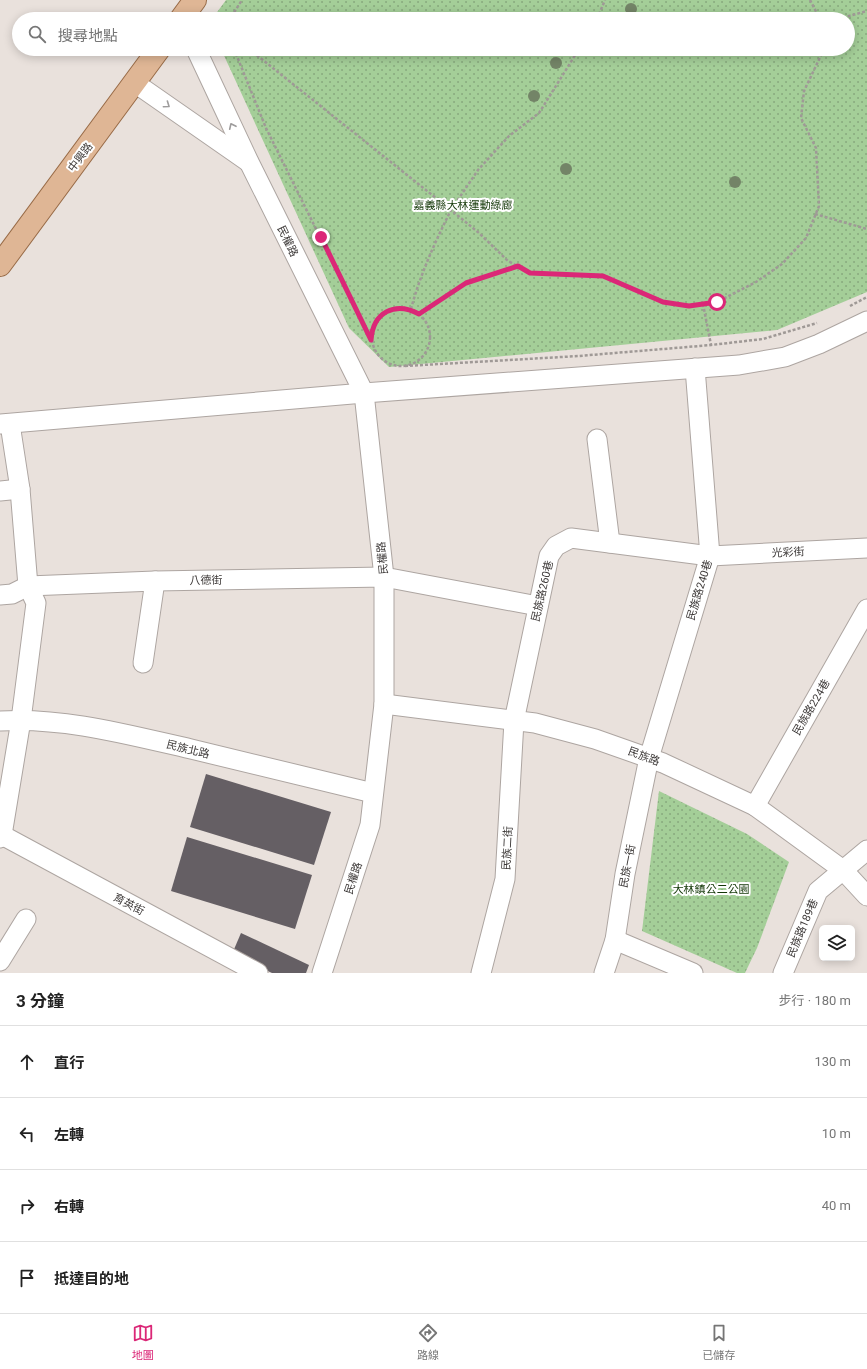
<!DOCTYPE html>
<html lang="zh-TW">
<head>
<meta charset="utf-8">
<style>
	:root { --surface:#fff; --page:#f2f2f2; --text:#222; --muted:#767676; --line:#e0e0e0; --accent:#db2777 }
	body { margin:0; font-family:Roboto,"Noto Sans TC",sans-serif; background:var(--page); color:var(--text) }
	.controls { position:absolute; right:12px; bottom:12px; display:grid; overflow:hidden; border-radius:6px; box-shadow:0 2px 10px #0003 }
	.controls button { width:36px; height:36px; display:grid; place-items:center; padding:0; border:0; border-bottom:1px solid var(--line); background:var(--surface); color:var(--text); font:20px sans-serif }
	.stop { position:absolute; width:12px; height:12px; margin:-9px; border:3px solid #db2777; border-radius:50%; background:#fff }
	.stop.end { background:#db2777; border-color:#fff; box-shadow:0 1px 4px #0008 }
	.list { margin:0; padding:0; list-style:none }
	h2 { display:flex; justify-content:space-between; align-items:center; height:52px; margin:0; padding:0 16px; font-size:17px }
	h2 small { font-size:13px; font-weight:400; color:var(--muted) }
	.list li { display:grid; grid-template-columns:26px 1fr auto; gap:12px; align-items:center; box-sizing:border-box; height:72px; padding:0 16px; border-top:1px solid var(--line) }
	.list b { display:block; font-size:15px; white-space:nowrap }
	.list em { font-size:13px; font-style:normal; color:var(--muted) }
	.icon { flex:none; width:22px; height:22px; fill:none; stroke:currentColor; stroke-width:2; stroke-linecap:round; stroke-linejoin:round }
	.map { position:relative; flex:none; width:867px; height:973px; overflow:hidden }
	.search { position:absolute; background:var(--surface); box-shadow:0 2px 10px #0003; left:12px; right:12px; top:12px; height:44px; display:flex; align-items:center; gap:10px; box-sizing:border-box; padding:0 14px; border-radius:22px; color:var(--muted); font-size:15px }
	.sheet { height:340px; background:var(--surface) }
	nav { display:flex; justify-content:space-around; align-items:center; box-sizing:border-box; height:56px; border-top:1px solid var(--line); background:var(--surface); font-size:11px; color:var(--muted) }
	nav a { display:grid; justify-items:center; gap:2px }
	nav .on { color:var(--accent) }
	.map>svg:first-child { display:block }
	.park { fill:url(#park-dots) }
	.building { fill:#655f64 }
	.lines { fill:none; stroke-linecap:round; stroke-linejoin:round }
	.minor-casing { stroke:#ada5a1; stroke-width:21 }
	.major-casing { stroke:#986b47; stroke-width:24 }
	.path { stroke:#9f9996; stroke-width:2.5; stroke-dasharray:3 2; stroke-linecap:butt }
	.minor { stroke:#fff; stroke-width:19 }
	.major { stroke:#dfb695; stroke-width:22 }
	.tree { fill:#738467 }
	.oneway { stroke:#9e9c9c }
	.route { stroke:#db2777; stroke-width:5 }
	.labels { text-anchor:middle; stroke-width:4; stroke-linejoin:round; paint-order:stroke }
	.street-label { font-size:11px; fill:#3e3a39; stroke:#fff }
	.park-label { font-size:11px; fill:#133707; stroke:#fff }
</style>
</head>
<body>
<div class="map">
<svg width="867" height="973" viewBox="0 0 867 973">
	<defs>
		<pattern id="park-dots" width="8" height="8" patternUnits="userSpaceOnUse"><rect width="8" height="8" fill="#a4ce98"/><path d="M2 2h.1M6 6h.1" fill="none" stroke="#87a87d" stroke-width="1.8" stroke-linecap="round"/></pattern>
	</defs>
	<rect width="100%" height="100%" fill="#e9e1dc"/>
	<!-- park -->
	<g class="park">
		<path d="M226,0H867V292L777,330L389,367L349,328L221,49H848V19H212Z"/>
		<path d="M659,791L747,834L789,862L757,948L745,973H737L642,931Z"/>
	</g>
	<!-- building -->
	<g class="building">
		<path d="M206,774L331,812L314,865L190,827Z"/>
		<path d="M187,837L312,875L295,929L171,891Z"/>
		<path d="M241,933L309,965L306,973H272L232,954Z"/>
	</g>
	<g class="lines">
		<!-- minor casing -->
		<g class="minor-casing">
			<g id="minor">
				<path d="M196,49L249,162L364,393L384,577V704L370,825L322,973"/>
				<path d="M135,83L247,161"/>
				<path d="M0,424L364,393L739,365L785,357L819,344L867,321"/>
				<path d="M597,439L610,543"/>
				<path d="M0,491L20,489"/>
				<path d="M0,595L12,594L28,586L155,581L384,577L538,606"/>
				<path d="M143,663L155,581"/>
				<path d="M384,704L535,723L595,739L663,763L755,806L843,870L867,896"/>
				<path d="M0,721C64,717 129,735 191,749C252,764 313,779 373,793"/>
				<path d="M755,806L867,609"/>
				<path d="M0,834L258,973"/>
				<path d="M0,838L2,835L21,720L36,603L28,586L20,489L10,424"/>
				<path d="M615,940L693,973"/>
				<path d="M0,961L26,919"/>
				<path d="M481,973L505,879L514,721L549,556L556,546L571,538L710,556L867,548"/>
				<path d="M604,973L615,940L625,874L649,758L710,556L695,368"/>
				<path d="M783,973L818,891L867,850"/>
			</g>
		</g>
		<!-- major casing -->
		<g class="major-casing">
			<g id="major">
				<path d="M181,19L195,0"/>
				<path d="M0,265L159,49"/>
			</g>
		</g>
		<!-- path -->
		<g class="path">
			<path d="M810,0L820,19"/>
			<path d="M233,14L236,19"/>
			<path d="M207,15L213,19"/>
			<path d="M221,19L233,14L242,0"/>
			<path d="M597,19L605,0"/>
			<path d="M838,19L867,11"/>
			<path d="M234,49L266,128L371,340"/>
			<path d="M249,49L451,210L478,170L509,136L539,113L579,49"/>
			<path d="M815,214L867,229"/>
			<path d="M703,304L711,345"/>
			<path d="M850,306L867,297"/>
			<circle cx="401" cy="337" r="29"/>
			<path d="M411,309C420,275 435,242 451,210L479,233L508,261L530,273L603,275L663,303L689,306L717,302L756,282L782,264L806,238L819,206L816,148L801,118L804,91L824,49"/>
			<path d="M419,314L467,283L518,266"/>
			<path d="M405,366L579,356L711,345L763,339L817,323"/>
		</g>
		<!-- minor -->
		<use href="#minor" class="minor"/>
		<!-- major -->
		<use href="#major" class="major"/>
	</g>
	<!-- trees -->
	<g class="tree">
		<circle cx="631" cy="9" r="6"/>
		<circle cx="556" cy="63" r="6"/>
		<circle cx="534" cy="96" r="6"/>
		<circle cx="566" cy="169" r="6"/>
		<circle cx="735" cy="182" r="6"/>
	</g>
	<!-- one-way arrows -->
	<defs><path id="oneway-chevron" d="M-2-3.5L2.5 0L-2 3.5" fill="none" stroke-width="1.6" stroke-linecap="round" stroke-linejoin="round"/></defs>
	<g class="oneway">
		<use href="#oneway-chevron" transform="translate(167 105) rotate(35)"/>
		<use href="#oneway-chevron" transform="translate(232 126) rotate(-115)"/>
	</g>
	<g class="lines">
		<!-- route -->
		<path class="route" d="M321,237L371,340C373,312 395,301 419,314L466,283L518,266L530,273L603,276L663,302L689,306L717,302"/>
	</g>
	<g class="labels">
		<!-- street labels -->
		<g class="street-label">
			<text transform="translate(80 157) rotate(-53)" y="4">中興路</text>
			<text transform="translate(288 241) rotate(64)" y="4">民權路</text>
			<text transform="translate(788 552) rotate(-3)" y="4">光彩街</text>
			<text transform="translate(382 558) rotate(-95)" y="4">民權路</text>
			<text transform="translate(206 580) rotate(-1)" y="4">八德街</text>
			<text transform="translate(699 590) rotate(-73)" y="4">民族路240巷</text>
			<text transform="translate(542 591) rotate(-77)" y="4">民族路260巷</text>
			<text transform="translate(811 707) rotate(-60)" y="4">民族路224巷</text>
			<text transform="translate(188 749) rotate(14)" y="4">民族北路</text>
			<text transform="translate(644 756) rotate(20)" y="4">民族路</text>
			<text transform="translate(507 848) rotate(-87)" y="4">民族二街</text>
			<text transform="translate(627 866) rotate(-79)" y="4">民族一街</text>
			<text transform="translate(353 878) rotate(-72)" y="4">民權路</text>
			<text transform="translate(129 904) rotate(28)" y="4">育英街</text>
			<text transform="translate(802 928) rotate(-67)" y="4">民族路189巷</text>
		</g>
		<!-- park labels -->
		<g class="park-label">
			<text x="463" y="209">嘉義縣大林運動綠廊</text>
			<text x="711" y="893">大林鎮公二公園</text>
		</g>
	</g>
</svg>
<div class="controls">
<button><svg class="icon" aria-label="layers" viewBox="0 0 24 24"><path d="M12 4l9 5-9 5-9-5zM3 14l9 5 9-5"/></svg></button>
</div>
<div class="stop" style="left:717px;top:302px"></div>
<div class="stop end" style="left:321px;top:237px"></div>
<div class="search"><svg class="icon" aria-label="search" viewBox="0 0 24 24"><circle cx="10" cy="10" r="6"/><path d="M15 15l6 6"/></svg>搜尋地點</div>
</div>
<section class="sheet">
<h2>3 分鐘<small>步行 · 180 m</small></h2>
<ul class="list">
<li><svg class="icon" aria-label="ahead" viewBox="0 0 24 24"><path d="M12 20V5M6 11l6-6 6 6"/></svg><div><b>直行</b></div><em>130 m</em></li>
<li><svg class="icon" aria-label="left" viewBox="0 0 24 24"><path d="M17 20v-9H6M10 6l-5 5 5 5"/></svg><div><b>左轉</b></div><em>10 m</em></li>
<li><svg class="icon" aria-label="right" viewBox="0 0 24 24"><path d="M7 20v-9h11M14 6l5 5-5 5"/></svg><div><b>右轉</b></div><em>40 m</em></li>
<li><svg class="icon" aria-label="arrive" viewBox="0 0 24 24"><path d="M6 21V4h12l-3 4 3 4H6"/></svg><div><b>抵達目的地</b></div></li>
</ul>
</section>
<nav>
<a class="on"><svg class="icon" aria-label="map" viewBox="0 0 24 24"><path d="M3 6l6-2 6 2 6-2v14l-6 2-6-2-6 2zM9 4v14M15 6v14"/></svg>地圖</a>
<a><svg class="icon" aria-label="directions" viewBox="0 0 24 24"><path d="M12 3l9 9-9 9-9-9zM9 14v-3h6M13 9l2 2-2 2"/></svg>路線</a>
<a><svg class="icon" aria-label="saved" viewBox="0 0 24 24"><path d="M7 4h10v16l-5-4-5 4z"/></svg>已儲存</a>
</nav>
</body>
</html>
